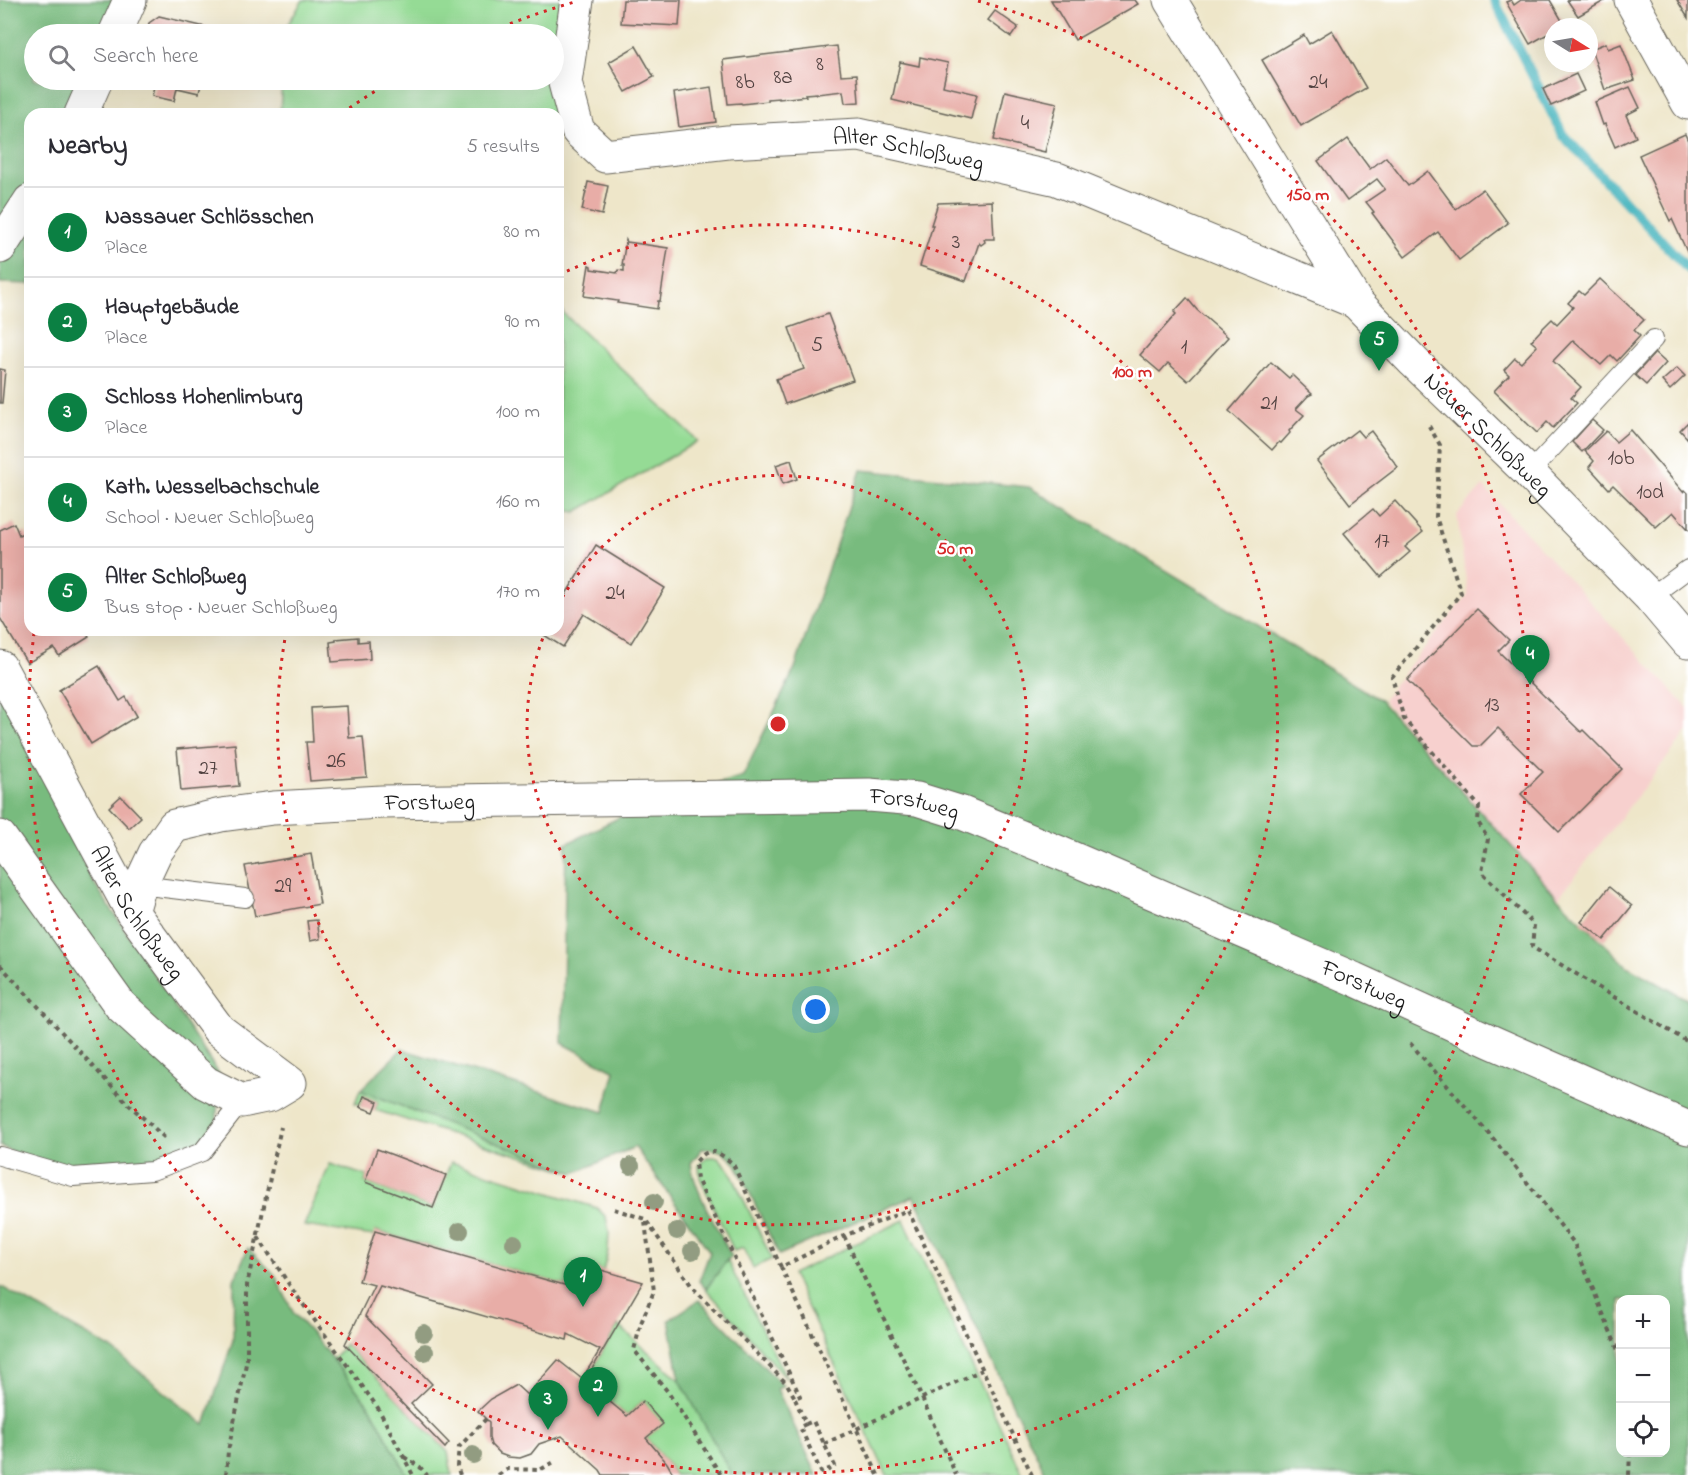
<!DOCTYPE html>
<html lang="en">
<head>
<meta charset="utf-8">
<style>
	:root { --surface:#fff; --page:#f7f7f7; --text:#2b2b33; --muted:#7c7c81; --line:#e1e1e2; --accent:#0b8043 }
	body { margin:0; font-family:"Indie Flower",sans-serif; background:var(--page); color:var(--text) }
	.controls { position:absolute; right:18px; bottom:18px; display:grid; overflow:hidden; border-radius:12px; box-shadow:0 6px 24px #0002 }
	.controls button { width:54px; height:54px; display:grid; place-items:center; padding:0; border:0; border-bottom:2px solid var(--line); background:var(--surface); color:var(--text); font:30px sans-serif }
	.compass { position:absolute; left:1544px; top:18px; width:54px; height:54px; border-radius:50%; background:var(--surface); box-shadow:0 6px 24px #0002; rotate:101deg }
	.you { position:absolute; left:816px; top:1010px; width:21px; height:21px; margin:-15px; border:4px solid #fff; border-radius:50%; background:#1a73e8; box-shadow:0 0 0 9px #1a73e833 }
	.badge { display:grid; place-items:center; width:39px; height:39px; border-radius:50%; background:var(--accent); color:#fff; font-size:20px; font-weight:700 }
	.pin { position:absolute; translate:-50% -50px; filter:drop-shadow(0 2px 3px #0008) }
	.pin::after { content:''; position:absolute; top:32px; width:21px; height:18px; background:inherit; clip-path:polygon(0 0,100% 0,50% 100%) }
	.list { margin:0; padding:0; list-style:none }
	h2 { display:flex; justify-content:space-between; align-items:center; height:78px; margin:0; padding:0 24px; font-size:26px }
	h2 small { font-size:20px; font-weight:400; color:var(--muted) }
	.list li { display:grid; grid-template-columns:39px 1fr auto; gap:18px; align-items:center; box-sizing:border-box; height:90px; padding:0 24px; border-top:2px solid var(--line) }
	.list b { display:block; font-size:22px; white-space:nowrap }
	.list p { margin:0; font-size:20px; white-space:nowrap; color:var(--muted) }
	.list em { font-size:20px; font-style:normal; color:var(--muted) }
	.icon { flex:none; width:33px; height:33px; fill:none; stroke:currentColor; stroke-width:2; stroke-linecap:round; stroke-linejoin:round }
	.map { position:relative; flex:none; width:1688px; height:1475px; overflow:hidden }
	.search { position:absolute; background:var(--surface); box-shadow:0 6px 24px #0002; left:24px; top:24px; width:540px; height:66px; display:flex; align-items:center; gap:15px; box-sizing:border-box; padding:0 21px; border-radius:33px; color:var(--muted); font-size:22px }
	.panel { position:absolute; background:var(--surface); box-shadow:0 6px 24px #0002; left:24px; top:108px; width:540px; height:528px; border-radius:18px }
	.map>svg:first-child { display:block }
	.built { fill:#f7d0ce }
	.green { fill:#95db95; stroke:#587c58; stroke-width:1.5 }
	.forest { fill:#78bb7e; stroke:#4a6c4d; stroke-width:1.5; fill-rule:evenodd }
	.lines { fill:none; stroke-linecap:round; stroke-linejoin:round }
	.stream { stroke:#45b4bd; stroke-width:10 }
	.building { fill:#e8ada7 }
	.service-casing { stroke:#666359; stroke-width:20 }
	.minor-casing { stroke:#666359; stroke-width:35 }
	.path { stroke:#666359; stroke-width:4; stroke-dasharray:4.5 4.5; stroke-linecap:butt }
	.service { stroke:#fff; stroke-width:18 }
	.minor { stroke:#fff; stroke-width:33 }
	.tree { fill:#929c81 }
	.ring { fill:none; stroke:#d62828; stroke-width:3; stroke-dasharray:3 6 }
	.labels { text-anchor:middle; stroke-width:5; stroke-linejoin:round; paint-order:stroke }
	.number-label { font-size:21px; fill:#4f403f }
	.street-label { font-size:24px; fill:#1c1c1c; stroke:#fff }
	.centre { fill:#d62828; stroke:#fff; stroke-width:3 }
	.ring-label { font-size:18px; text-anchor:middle; font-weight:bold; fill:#d62828; stroke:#fff; stroke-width:5; stroke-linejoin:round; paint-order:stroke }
</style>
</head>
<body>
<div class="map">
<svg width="1688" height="1475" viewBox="0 0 1688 1475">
	<rect width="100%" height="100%" fill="#fff"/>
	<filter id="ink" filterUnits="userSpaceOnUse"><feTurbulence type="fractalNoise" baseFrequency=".0167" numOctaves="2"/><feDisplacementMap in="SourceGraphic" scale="12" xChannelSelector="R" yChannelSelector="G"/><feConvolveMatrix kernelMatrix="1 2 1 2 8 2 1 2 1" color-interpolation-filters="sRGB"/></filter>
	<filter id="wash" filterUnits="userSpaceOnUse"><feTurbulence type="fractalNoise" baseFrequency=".008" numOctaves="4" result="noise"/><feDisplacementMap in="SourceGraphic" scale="24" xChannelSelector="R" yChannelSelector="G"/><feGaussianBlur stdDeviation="1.35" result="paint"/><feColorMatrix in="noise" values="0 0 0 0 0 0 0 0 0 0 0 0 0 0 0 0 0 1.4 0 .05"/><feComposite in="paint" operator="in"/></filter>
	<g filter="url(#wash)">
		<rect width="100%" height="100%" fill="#eee6c9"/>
		<!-- built -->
		<path class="built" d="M1483,486L1688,708V731L1558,898L1466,797L1383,700L1405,671L1468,595L1457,515Z"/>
		<!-- green -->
		<g class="green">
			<path d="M303,0H567L558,114H280L282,80H554V34H285V29Z"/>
			<path d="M558,295L563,313L698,441L576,512L558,509Z"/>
			<path d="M360,1090L574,1173L375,1110L378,1102L364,1096L361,1105L355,1103Z"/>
			<path d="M707,1157H718L729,1169L772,1259L753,1268L743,1248L734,1251L700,1178L699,1165Z"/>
			<path d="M451,1162L597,1208L606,1217L609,1231L608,1251L603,1271L582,1290L376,1231L374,1236L304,1226L330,1164L367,1176L365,1182L433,1208Z"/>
			<path d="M904,1220L1023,1475H887L792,1274Z"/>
			<path d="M727,1260L787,1379L706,1289Z"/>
			<path d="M618,1325L680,1380L732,1475H674L667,1463L646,1438L662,1424L643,1401L627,1416L585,1381Z"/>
			<path d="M345,1344L448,1452L452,1475H407L371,1408L332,1360Z"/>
		</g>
		<!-- forest -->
		<g class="forest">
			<path d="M0,0H130L115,34H34V80H96L81,114H30V284L0,283Z"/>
			<path d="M861,470L1029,487L1380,700L1558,898L1627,966L1688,1000V1475H1046L914,1196L779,1255L736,1164C724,1152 720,1148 702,1149L691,1163C694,1191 719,1231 732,1257L727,1260L706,1289L699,1281L710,1252L635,1147L574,1173L360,1090L402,1049L604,1112L615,1071L562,1043L566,844L638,808L743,776L795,668ZM1620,1300H1666V1452H1620Z"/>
			<path d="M0,673L92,880L219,1074L216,1136L171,1162L105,1172L41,1164L0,1146Z"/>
			<path d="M248,1248L275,1275L294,1314L314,1336L371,1408L407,1475H0V1286L112,1349L205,1425L233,1340L234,1280Z"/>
			<path d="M699,1300L783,1386L777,1389L817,1475H732L680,1380L669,1320Z"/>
		</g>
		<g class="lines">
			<!-- stream -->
			<path class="stream" d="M1494,0L1563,135L1688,269"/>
		</g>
		<g id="blocks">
			<!-- building -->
			<g class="building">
				<path d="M623,0H681L679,26L621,23Z"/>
				<path d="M1051,0H1135L1138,4L1075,40Z"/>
				<path d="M1511,0L1514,5L1521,0H1550L1564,24L1559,27H1553V31L1530,44L1506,2Z"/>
				<path d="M1567,0H1606L1578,16Z"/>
				<path d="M1677,0H1688V18Z"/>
				<path d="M995,11L1018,27L1011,37L988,20Z"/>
				<path d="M159,16L214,29L213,34H146L149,23Z"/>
				<path d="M1332,30L1366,88L1301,126L1262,60L1304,35L1309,44Z"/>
				<path d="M1606,43L1608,49L1621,44L1635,80L1605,90L1591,49Z"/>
				<path d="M636,46L654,77L626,92L609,62Z"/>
				<path d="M837,46L841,75L857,74L859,102L845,103L843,91L817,94V93L805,94L806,96L779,99V98L768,99V101L742,104L741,103L728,104L723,60Z"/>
				<path d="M920,57L948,63L943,86L977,94L971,119L892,100L900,62L919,66Z"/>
				<path d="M1576,74L1584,91L1551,106L1543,89Z"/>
				<path d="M144,80H202L199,93L177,88L174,101L152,96L155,83Z"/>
				<path d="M711,87L716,122L679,127L674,93Z"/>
				<path d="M1630,87L1640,108L1626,115L1636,137L1615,147L1605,124L1603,125L1595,102Z"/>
				<path d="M1005,91L1057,103L1045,152L994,140Z"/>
				<path d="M1685,134L1688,141V254L1672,219L1670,221L1639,155Z"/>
				<path d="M1348,139L1370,169L1386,157L1408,186L1428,171L1456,209L1483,189L1508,223L1459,260L1438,232L1405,257L1372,213L1374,212L1366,202L1385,189L1377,179L1347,201L1318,161Z"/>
				<path d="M588,182L608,186L602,215L582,210Z"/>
				<path d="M992,201L994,239H984L985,242L981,245L979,243L966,281L920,266L933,225H931L938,203Z"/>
				<path d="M626,240L627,242L668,248L660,301H658L657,309L617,303L618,301L584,296L589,265L591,266V269L617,273L618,270L624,271V265H622Z"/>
				<path d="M1600,279L1644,320L1634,330L1640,336L1617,361L1611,355L1601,365L1573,340L1553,361L1581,387L1571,398L1577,403L1553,428L1547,422L1537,433L1494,391L1509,375L1504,370L1515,358L1521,363L1537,346L1531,341L1541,330L1552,319L1557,324L1573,307L1568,303L1579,291L1584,295Z"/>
				<path d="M1187,298L1197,310L1228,337L1188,381L1168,363L1160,372L1140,355L1176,314L1174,312Z"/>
				<path d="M828,314L853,380L785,404L776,379L804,369L789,328Z"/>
				<path d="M1655,353L1666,363L1646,385L1635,375Z"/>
				<path d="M1271,362L1289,378L1292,375L1312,394L1308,396L1296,409L1304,415L1289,431L1290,433L1281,443L1279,442L1272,450L1229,411Z"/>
				<path d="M1677,368L1685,376L1670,390L1662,381Z"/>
				<path d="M0,369L5,370L2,403H0Z"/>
				<path d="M1592,420L1603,430L1582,452L1572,442Z"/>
				<path d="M1688,422V439L1680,430Z"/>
				<path d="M1357,430L1363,437L1371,431L1398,467L1350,504L1317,461Z"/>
				<path d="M1630,430L1683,492L1685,490L1688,493V529L1673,512L1656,527L1613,485L1609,489L1589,467L1594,461L1585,451L1606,431L1616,442Z"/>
				<path d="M791,460L797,479L783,484L776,465Z"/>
				<path d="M1395,501L1423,532L1405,547L1410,552L1381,577L1344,533L1373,509L1379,516Z"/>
				<path d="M14,523L19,535L25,532L30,540V630H84L89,637L59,656L54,648L27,663L0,618V530Z"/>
				<path d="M596,545L665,588L631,643L584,614L563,647L536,630H558V596L563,599Z"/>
				<path d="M1477,609L1509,640L1498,651L1581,732L1583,730L1622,769L1559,832L1521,794L1543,772L1498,728L1480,746H1473L1407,680Z"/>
				<path d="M358,637V642L369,641L370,659L332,662L330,642L336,641V639Z"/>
				<path d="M99,666L120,701L126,697L137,716L91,744L59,690Z"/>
				<path d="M347,706L349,738L363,737L367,777L310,781L306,742H313L311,708Z"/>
				<path d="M235,744L239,786L181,791L177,749Z"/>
				<path d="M121,796L141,817L129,828L109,807Z"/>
				<path d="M311,854L320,904L255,916L245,866Z"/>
				<path d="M1609,887L1632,906L1604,940L1581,922Z"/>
				<path d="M317,920L320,939L310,941L307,921Z"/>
				<path d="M364,1096L378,1102L374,1112L360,1107Z"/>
				<path d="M377,1149L446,1175L433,1208L365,1182Z"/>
				<path d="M375,1231L582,1290L594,1268L643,1282L585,1381L627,1416L643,1401L663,1424L646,1438L667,1463L674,1475H603L600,1470L562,1436L539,1444L531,1454L520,1458L508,1457L500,1454L491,1445L489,1438V1422L478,1411L491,1399L516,1385L527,1395L558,1360L582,1379L600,1350L568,1334L567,1340L380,1286L365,1316L432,1384L411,1404L449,1443L445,1448L345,1344L374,1285L359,1281Z"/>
			</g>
		</g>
	</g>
	<g filter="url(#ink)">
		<use href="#blocks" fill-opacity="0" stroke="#666359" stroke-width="1.5"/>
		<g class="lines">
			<!-- service casing -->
			<g class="service-casing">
				<g id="service">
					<path d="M1529,473L1654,339"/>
					<path d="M1650,597L1688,569"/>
					<path d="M140,885L245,898"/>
					<path d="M0,1156L73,1177L152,1171L202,1152L242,1101"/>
				</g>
			</g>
			<!-- minor casing -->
			<g class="minor-casing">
				<g id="minor">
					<path id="s1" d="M577,0L565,83L578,131L605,156L728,142L859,135L1057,179L1356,302"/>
					<path id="s2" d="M1170,0L1356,302L1414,362L1529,473L1650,597L1688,642"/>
					<path d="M1631,0L1688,103"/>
					<path d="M115,34L130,0"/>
					<path d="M81,114L96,80"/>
					<path d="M0,247L30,201"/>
					<path id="s3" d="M0,667L132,912L219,1030L290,1083L270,1095L242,1101L206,1083L120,1005L0,837"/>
					<path id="s4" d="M132,912L140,885L155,853L174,826L221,815L273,808L382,802L869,795L917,799L962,813L1060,853L1354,979L1492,1042L1688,1128"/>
				</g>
			</g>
			<!-- path -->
			<g class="path">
				<path d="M1429,426L1440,445L1436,517L1461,593L1392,677L1404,719L1479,806L1478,822L1488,839L1482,872L1534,925L1532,947L1688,1042"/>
				<path d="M0,965L125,1101L165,1138"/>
				<path d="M1410,1043L1492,1137L1574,1243L1620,1355"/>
				<path d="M614,1209L645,1219L693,1288L787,1384L795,1398L800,1396L697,1179L695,1163C709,1145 718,1151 733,1164L781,1267"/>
				<path d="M645,1222L654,1291L641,1323L634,1350L668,1392L721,1475"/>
				<path d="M844,1236L922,1398L956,1475"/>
				<path d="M258,1237L292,1289L378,1408L413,1475"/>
				<path d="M795,1399L806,1424L813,1421L835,1466L829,1469L832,1475"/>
				<path d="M806,1424L800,1427L821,1472L829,1469"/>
				<path d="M824,1444L982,1370"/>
				<path d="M404,1457L420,1467L427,1475"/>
				<path d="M226,1475L228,1451L247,1359V1285L281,1127"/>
				<path d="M460,1475L457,1466L459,1447L486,1419"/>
				<path d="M498,1475L508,1469L540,1470L554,1462"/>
				<path d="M878,1475L781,1267L844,1236L908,1210L1032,1475"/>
				<path d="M1629,1475L1630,1452"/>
			</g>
			<!-- service -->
			<use href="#service" class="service"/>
			<!-- minor -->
			<use href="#minor" class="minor"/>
		</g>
		<!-- trees -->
		<g class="tree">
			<circle cx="631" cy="1166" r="9"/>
			<circle cx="654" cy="1202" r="9"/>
			<circle cx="460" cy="1231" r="9"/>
			<circle cx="677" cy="1231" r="9"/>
			<circle cx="514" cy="1243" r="9"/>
			<circle cx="692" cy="1251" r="9"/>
			<circle cx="424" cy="1333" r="9"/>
			<circle cx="425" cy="1352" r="9"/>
			<circle cx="473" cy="1455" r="9"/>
		</g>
	</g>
	<!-- distance rings -->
	<g class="ring">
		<path d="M558 605A250 250 0 1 1 546 630"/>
		<path d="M559 275A500 500 0 1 1 286 633"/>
		<path d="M342 113A750 750 0 0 1 392 81M485 34A750 750 0 0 1 578 1M978 1A750 750 0 1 1 34 633"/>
	</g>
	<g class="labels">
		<!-- number labels -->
		<g class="number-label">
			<text x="820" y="70">8</text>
			<text x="783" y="83">8a</text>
			<text x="745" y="88">8b</text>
			<text x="1318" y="88">24</text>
			<text x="1025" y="129">4</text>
			<text x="956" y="248">3</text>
			<text x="817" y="351">5</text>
			<text x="1184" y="353">1</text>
			<text x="1269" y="409">21</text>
			<text x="1621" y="464">10b</text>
			<text x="1650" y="498">10d</text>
			<text x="1382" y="547">17</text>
			<text x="615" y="599">24</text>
			<text x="1492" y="711">13</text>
			<text x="336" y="767">26</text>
			<text x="208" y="774">27</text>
			<text x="283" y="892">29</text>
		</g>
		<!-- street labels -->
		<g class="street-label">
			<text dy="8" stroke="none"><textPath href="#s1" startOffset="476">Alter Schloßweg</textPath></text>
			<text dy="8" stroke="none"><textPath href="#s2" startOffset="542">Neuer Schloßweg</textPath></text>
			<text dy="8" stroke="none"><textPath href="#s4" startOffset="354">Forstweg</textPath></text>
			<text dy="8" stroke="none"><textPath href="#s4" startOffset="840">Forstweg</textPath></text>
			<text dy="8" stroke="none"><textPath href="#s3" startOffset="282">Alter Schloßweg</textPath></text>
			<text dy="8" stroke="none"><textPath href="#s4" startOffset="1326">Forstweg</textPath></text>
		</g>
	</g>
	<circle cx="778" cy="724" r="9" class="centre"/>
	<g class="ring-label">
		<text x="1308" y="200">150 m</text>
		<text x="1132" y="377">100 m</text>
		<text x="955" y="554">50 m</text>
	</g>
</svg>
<div class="controls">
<button>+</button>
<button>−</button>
<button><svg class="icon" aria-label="locate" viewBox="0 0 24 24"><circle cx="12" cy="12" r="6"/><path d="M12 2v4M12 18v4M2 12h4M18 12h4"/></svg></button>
</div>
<svg class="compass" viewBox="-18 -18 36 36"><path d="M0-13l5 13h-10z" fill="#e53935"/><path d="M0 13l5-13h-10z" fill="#7c7c81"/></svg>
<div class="you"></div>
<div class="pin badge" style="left:583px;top:1307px">1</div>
<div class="pin badge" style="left:598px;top:1417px">2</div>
<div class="pin badge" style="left:548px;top:1430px">3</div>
<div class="pin badge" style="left:1530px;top:685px">4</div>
<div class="pin badge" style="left:1379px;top:371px">5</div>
<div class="search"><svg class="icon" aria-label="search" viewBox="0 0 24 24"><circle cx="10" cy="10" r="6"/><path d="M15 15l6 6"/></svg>Search here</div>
<section class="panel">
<h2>Nearby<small>5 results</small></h2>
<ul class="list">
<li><span class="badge">1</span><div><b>Nassauer Schlösschen</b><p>Place</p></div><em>80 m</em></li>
<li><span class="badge">2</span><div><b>Hauptgebäude</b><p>Place</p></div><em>90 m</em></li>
<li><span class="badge">3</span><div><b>Schloss Hohenlimburg</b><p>Place</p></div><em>100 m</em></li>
<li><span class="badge">4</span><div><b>Kath. Wesselbachschule</b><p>School · Neuer Schloßweg</p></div><em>160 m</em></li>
<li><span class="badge">5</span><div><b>Alter Schloßweg</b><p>Bus stop · Neuer Schloßweg</p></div><em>170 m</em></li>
</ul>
</section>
</div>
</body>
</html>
